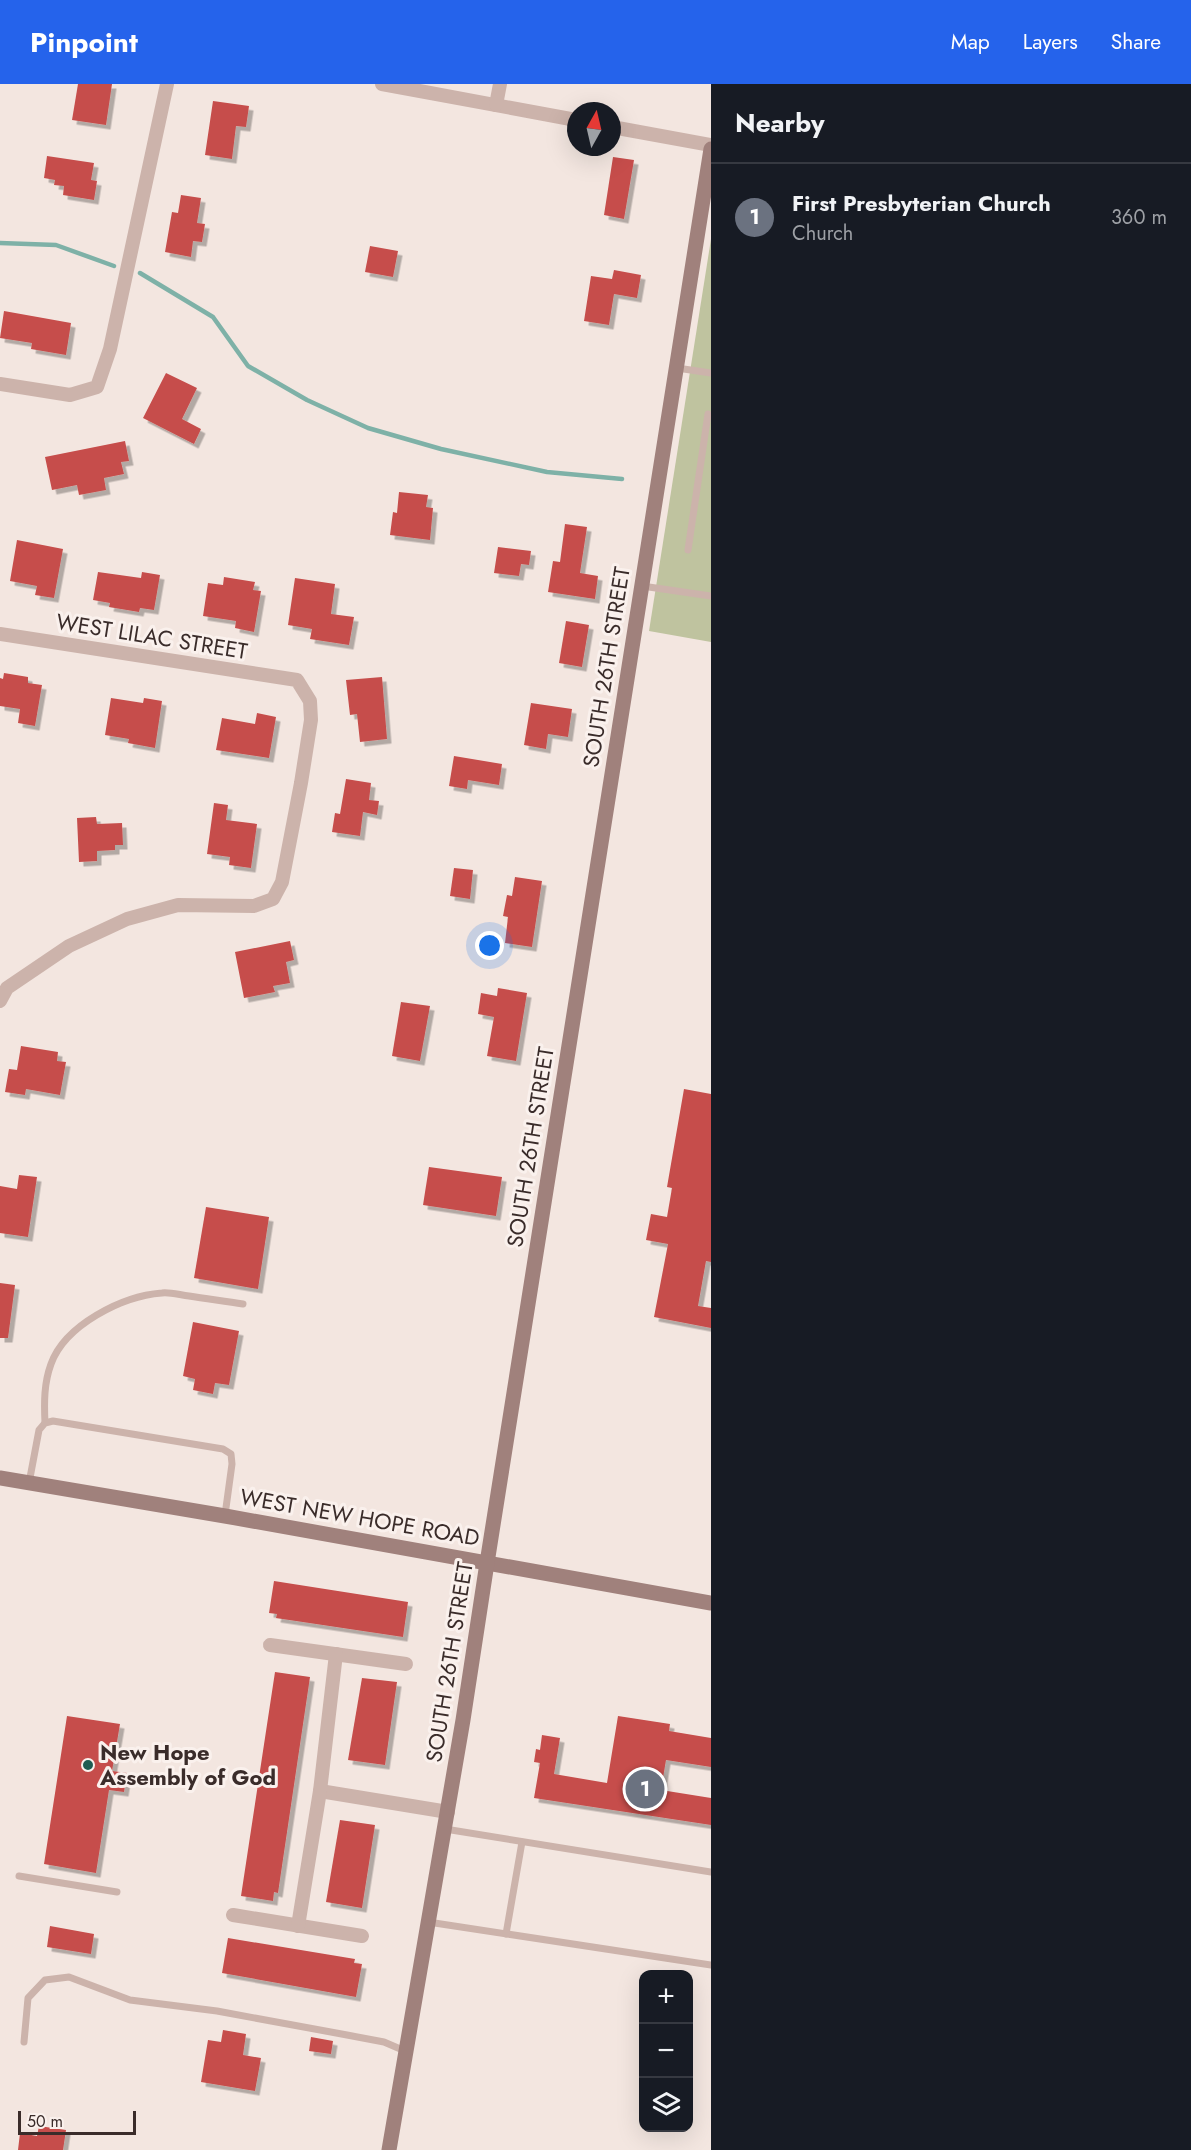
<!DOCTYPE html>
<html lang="en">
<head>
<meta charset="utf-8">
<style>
	:root { --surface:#171b24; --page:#242831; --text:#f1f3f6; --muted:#9ea1a6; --line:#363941; --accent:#2563eb }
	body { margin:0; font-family:Jost,sans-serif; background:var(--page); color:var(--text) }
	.controls { position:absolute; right:18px; bottom:18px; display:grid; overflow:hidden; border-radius:12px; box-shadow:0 6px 24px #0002 }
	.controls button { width:54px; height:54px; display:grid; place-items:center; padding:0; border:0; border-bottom:2px solid var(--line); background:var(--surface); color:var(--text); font:30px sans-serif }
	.compass { position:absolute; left:567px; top:18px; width:54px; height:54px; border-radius:50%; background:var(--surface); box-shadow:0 6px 24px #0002; rotate:8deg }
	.scale { position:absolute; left:18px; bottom:15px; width:118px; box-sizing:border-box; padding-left:6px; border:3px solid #3a2c2a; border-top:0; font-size:16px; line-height:21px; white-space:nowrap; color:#3a2c2a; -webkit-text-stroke:4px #faf1ed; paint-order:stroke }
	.you { position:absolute; left:490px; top:862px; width:21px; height:21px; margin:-15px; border:4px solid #fff; border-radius:50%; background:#1a73e8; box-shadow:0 0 0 9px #1a73e833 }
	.badge { display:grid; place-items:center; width:39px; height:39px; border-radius:50%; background:var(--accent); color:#fff; font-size:20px; font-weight:700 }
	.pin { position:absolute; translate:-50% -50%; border:3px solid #fff; box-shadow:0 2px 6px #0006 }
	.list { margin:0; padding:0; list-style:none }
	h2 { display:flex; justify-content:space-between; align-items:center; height:78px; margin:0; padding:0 24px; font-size:26px }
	h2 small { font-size:20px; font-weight:400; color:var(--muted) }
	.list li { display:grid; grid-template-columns:39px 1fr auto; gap:18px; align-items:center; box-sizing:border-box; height:108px; padding:0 24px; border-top:2px solid var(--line) }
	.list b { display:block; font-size:22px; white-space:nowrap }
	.list p { margin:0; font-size:20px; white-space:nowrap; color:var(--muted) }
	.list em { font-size:20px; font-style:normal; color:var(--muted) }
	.icon { flex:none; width:33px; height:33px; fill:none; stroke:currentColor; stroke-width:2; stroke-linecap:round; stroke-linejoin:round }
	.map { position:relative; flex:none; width:711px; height:2066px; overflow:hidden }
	header { display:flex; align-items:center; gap:36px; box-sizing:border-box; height:84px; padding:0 30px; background:var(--accent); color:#fff }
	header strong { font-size:28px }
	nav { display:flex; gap:33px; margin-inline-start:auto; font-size:21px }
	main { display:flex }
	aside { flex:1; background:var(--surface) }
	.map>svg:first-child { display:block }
	.green { fill:#bfc39f }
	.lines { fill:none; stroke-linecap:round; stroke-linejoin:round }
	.stream { stroke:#7eb1a7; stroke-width:4.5 }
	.building { fill:#c64d4b; filter:url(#shadow) }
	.lane { stroke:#ccb3ab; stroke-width:7 }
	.street { stroke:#ccb3ab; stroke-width:14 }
	.secondary { stroke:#a0817c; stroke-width:15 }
	.poi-dot { fill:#1f5c52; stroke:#faf1ed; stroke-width:2 }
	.labels { text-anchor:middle; stroke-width:6; stroke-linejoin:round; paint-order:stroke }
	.street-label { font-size:22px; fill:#3a2c2a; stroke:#faf1ed }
	.poi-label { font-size:22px; font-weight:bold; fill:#3a2c2a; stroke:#faf1ed; text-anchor:start }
</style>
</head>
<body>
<header>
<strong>Pinpoint</strong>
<nav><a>Map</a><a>Layers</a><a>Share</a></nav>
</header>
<main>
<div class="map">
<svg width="711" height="2066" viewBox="0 0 711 2066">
	<defs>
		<filter id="shadow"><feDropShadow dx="4.5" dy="4.5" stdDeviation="0" flood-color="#0004"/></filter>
	</defs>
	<rect width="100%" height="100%" fill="#f3e6e0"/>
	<!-- green -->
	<path class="green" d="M711,155V558L649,547Z"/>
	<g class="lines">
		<!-- stream -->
		<g class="stream">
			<path d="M0,159L56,161L114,182"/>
			<path d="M140,189L213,233L248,282L307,316L368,344L441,365L547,388L622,395"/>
		</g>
	</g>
	<!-- building -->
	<g class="building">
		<path d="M78,0H112L106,41L72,36Z"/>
		<path d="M213,17L249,22L246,43L236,42L232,75L205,71Z"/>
		<path d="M47,72L94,79L91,96L97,97L94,116L63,111L64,102L54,101L55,96L44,94Z"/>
		<path d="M613,73L634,76L624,135L604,131Z"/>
		<path d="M181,111L201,114L197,139L205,140L202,158L193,157L191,173L165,168L172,128L178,129Z"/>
		<path d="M370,162L398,167L393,193L365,188Z"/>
		<path d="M614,186L641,191L637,214L614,210L609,241L584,237L591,192L612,195Z"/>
		<path d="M4,227L71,239L66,271L31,265L32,259L0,254Z"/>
		<path d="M166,289L197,304L182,335L201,345L194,360L143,334Z"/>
		<path d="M125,357L129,377L121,378L124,390L104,394L106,406L79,411L77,401L52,406L45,373Z"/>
		<path d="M399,408L428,411L426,423L433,424L430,456L390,451L393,428L397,429Z"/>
		<path d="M565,440L587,443L580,489L598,492L595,515L548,508L553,477L560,478Z"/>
		<path d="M17,456L63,465L54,514L35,511L37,502L10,497Z"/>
		<path d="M498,463L531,467L529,481L521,480L519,492L494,489Z"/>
		<path d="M98,488L141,494L142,488L160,491L154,526L140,524L139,528L109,523L110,519L93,516Z"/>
		<path d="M224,493L255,498L253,506L261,507L254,548L235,544L236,537L203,532L208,499L223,501Z"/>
		<path d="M295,494L335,500L331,530L354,533L349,561L310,555L312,545L288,541Z"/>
		<path d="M566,537L589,541L582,583L559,579Z"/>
		<path d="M4,589L28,593V599L42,601L35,642L18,639L20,625L0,622V594L3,595Z"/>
		<path d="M382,593L387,655L360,658L357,630L350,631L346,596Z"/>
		<path d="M111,614L143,619L144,614L162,617L155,664L128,659L129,655L105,651Z"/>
		<path d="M531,619L572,625L568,653L548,650L546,665L524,661Z"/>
		<path d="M257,629L276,633L269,674L216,666L222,634L255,640Z"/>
		<path d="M454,672L502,680L499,701L468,696L467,705L449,702Z"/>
		<path d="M346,695L371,699L369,716L379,717L377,731L363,728L360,752L332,748L335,729L340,730Z"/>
		<path d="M214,719L228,721L226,736L257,740L251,784L229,781L230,773L207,770Z"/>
		<path d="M96,733L97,740L122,739L123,761H115V766L97,767V777L79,778L77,734Z"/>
		<path d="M454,784L473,786L470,815L450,812Z"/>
		<path d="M515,793L542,797L532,863L505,859L508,833L503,832L507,811L512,812Z"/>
		<path d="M290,857L294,876L286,878L290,899L273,902L275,908L244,914L235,868Z"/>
		<path d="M498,904L527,909L516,977L487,972L494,933L478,930L481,909L497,912Z"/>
		<path d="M401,918L430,922L420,977L392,972Z"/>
		<path d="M21,962L58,968L57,977L66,978L60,1011L26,1005L25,1011L5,1008L9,985L17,986Z"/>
		<path d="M684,1005L711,1010V1178L706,1177L698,1222L711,1224V1244L654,1233L668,1160L646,1156L651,1130L667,1133L672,1104L667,1103Z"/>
		<path d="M429,1083L502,1093L496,1132L423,1121Z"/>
		<path d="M19,1091L37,1093L28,1153L0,1149V1102L17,1105Z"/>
		<path d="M206,1123L269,1133L258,1205L194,1194Z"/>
		<path d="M0,1199L15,1201L8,1254H0Z"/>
		<path d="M193,1238L239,1247L229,1301L215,1299L213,1310L193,1306L195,1295L183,1292Z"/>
		<path d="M274,1497L408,1518L403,1553L276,1534L277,1530L269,1529Z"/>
		<path d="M275,1588L310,1593L278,1809L274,1808L273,1817L241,1812Z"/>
		<path d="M362,1594L397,1598L385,1681L348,1676Z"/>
		<path d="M67,1632L120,1640L112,1687L127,1689L124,1708L109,1706L96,1789L44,1780Z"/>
		<path d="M618,1632L670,1640L669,1647L711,1654V1683L666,1676L661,1706L711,1714V1741L534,1714L540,1679L534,1678L536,1665L540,1666L542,1651L560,1654L554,1690L607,1699Z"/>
		<path d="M340,1736L375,1741L362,1824L326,1818Z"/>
		<path d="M50,1842L94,1850L91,1870L47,1863Z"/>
		<path d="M228,1854L355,1875L354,1879L362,1880L356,1913L222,1889Z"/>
		<path d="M223,1946L246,1950L243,1971L261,1974L255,2007L201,1998L208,1956L221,1958Z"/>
		<path d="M311,1953L333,1957L331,1970L309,1967Z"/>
		<path d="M39,2042L66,2046L63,2066H18L20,2049L37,2052Z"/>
	</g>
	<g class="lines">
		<!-- lane -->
		<g class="lane">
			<path d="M677,284L711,289"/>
			<path d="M688,466L708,330"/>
			<path d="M642,502L711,512"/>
			<path d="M45,1339C44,1318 44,1299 51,1280C65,1241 122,1212 162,1209C170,1208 180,1211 189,1212C207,1215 225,1217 243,1220"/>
			<path d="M29,1399L39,1346L45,1339L53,1337L223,1365L231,1370L232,1380L225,1431"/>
			<path d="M445,1745L711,1788"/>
			<path d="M19,1792L117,1808"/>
			<path d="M428,1838L711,1881"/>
			<path d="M506,1850L522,1758"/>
			<path d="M24,1958L28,1914L45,1896L69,1893L130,1916L217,1927L347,1951L384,1958L405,1967"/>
		</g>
		<!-- street -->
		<g class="street">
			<path d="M382,0L576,36"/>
			<path d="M496,21L500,0"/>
			<path d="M612,43L711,61"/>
			<path d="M0,300L70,311L97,303L110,265L167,0"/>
			<path d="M0,550L297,596L310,617L311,636L301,699L282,798L273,815L254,822L178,821L127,835L69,862L7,904L0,917"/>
			<path d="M270,1561L406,1580"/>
			<path d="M320,1707L448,1728"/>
			<path d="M233,1831L362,1852"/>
			<path d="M298,1842L320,1707L336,1570"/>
		</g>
		<!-- secondary -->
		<g class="secondary">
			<path d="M0,1394L225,1432L711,1519"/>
			<path d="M389,2066L463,1636L487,1479L711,65"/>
		</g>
	</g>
	<!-- markers -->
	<circle class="poi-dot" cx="88" cy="1681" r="6"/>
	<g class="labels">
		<!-- street labels -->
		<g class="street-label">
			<text transform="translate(152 552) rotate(9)" y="8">WEST LILAC STREET</text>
			<text transform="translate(606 583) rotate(-81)" y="8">SOUTH 26TH STREET</text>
			<text transform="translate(530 1063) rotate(-81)" y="8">SOUTH 26TH STREET</text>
			<text transform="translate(360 1433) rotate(10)" y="8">WEST NEW HOPE ROAD</text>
			<text transform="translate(449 1578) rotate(-81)" y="8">SOUTH 26TH STREET</text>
		</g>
		<!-- poi labels -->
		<g class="poi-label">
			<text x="100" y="1676">New Hope<tspan x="100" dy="25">Assembly of God</tspan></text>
		</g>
	</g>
</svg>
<div class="controls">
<button>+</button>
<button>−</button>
<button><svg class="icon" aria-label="layers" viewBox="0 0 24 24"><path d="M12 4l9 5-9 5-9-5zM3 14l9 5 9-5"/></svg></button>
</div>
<svg class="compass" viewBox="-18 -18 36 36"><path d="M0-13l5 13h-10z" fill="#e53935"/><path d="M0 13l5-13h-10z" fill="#9ea1a6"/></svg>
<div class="scale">50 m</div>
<div class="you"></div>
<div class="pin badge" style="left:645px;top:1705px;background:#6b7280">1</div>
</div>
<aside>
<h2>Nearby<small></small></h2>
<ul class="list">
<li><span class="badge" style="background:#6b7280">1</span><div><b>First Presbyterian Church</b><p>Church</p></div><em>360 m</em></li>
</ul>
</aside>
</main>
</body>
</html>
